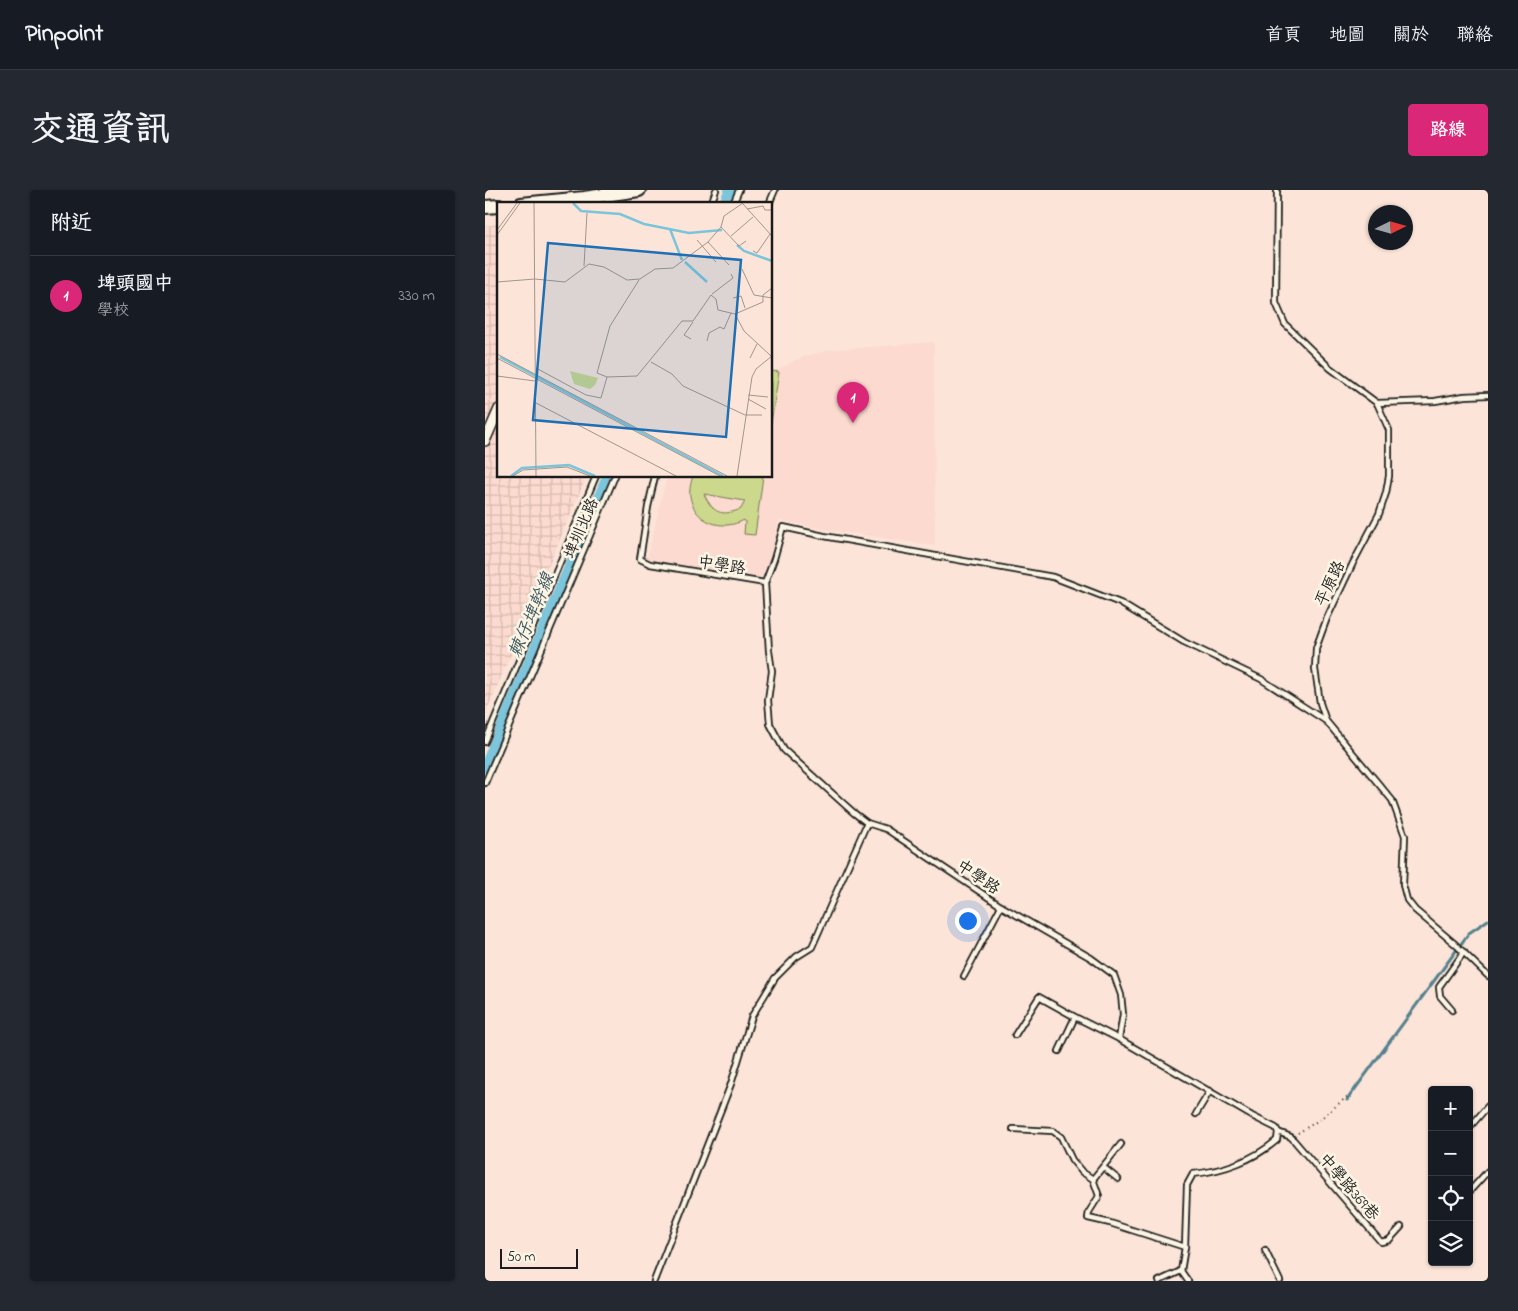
<!DOCTYPE html>
<html lang="zh-TW">
<head>
<meta charset="utf-8">
<style>
	:root { --surface:#171b24; --page:#242831; --text:#f1f3f6; --muted:#9ea1a6; --line:#363941; --accent:#db2777 }
	body { margin:0; font-family:"Indie Flower","LXGW WenKai TC",sans-serif; background:var(--page); color:var(--text) }
	.controls { position:absolute; right:15px; bottom:15px; display:grid; overflow:hidden; border-radius:5px; box-shadow:0 1px 4px #0004 }
	.controls button { width:45px; height:45px; display:grid; place-items:center; padding:0; border:0; border-bottom:1px solid var(--line); background:var(--surface); color:var(--text); font:25px sans-serif }
	.compass { position:absolute; left:883px; top:15px; width:45px; height:45px; border-radius:50%; background:var(--surface); box-shadow:0 1px 4px #0004; rotate:85deg }
	.scale { position:absolute; left:15px; bottom:12px; width:78px; box-sizing:border-box; padding-left:5px; border:2px solid #1c1c1c; border-top:0; font-size:14px; line-height:18px; white-space:nowrap; color:#1c1c1c; -webkit-text-stroke:4px #fcf5e5; paint-order:stroke }
	.you { position:absolute; left:482px; top:730px; width:18px; height:18px; margin:-12px; border:4px solid #fff; border-radius:50%; background:#1a73e8; box-shadow:0 0 0 8px #1a73e833 }
	.badge { display:grid; place-items:center; width:32px; height:32px; border-radius:50%; background:var(--accent); color:#fff; font-size:16px; font-weight:700 }
	.pin { position:absolute; translate:-50% -41px; filter:drop-shadow(0 1px 2px #0008) }
	.pin::after { content:''; position:absolute; top:26px; width:18px; height:15px; background:inherit; clip-path:polygon(0 0,100% 0,50% 100%) }
	.list { margin:0; padding:0; list-style:none }
	h2 { display:flex; justify-content:space-between; align-items:center; height:65px; margin:0; padding:0 20px; font-size:21px }
	h2 small { font-size:16px; font-weight:400; color:var(--muted) }
	.list li { display:grid; grid-template-columns:32px 1fr auto; gap:15px; align-items:center; box-sizing:border-box; height:80px; padding:0 20px; border-top:1px solid var(--line) }
	.list b { display:block; font-size:19px; white-space:nowrap }
	.list p { margin:0; font-size:16px; white-space:nowrap; color:var(--muted) }
	.list em { font-size:16px; font-style:normal; color:var(--muted) }
	.icon { flex:none; width:28px; height:28px; fill:none; stroke:currentColor; stroke-width:2; stroke-linecap:round; stroke-linejoin:round }
	.map { position:relative; flex:none; width:1003px; height:1091px; overflow:hidden; border-radius:5px }
	header { display:flex; align-items:center; gap:30px; box-sizing:border-box; height:70px; padding:0 25px; background:var(--surface); border-bottom:1px solid var(--line) }
	header strong { font-size:24px }
	nav { display:flex; gap:28px; margin-inline-start:auto; font-size:18px }
	.intro { display:flex; align-items:center; justify-content:space-between; box-sizing:border-box; height:120px; padding:0 30px }
	h1 { margin:0; font-size:35px }
	.button { padding:12px 22px; border-radius:5px; background:var(--accent); color:#fff; font-size:18px; font-weight:700 }
	main { display:flex; gap:30px; padding:0 30px }
	aside { flex:1; background:var(--surface); border-radius:5px; box-shadow:0 1px 4px #0004 }
	.map>svg:first-child { display:block }
	.built { fill:#fcdacf }
	.industrial { fill:url(#industrial-grid) }
	.pitch { fill:#ccd98d; stroke:#747a54; fill-rule:evenodd }
	.lines { fill:none; stroke-linecap:round; stroke-linejoin:round }
	.stream { stroke:#55818f; stroke-width:3 }
	.canal { stroke:#7bc5db; stroke-width:11 }
	.lane-casing { stroke:#1c1c1c; stroke-width:8 }
	.street-casing { stroke:#1c1c1c; stroke-width:12 }
	.secondary-casing { stroke:#1c1c1c; stroke-width:16 }
	.path { stroke:#1c1c1c; stroke-width:2; stroke-dasharray:1 4; stroke-linecap:butt }
	.lane { stroke:#fcf5e5; stroke-width:4.5 }
	.street { stroke:#fcf5e5; stroke-width:9 }
	.secondary { stroke:#fcf5e5; stroke-width:12 }
	.labels { text-anchor:middle; stroke-width:5; stroke-linejoin:round; paint-order:stroke }
	.street-label { font-size:16px; fill:#1c1c1c; stroke:#fcf5e5 }
	.water-label { font-size:18px; font-style:italic; fill:#3d575f; stroke:#fcf5e5 }
	.inset-river { fill:none; stroke:#7bc5db; stroke-width:2.5 }
	.inset-road { fill:none; stroke:#a2958d; stroke-width:1 }
	.view { fill:#1f6fb2; fill-opacity:0.15; stroke:#1f6fb2; stroke-width:2.5 }
	.inset-edge { fill:none; stroke:#1c1c1c; stroke-width:2.5 }
</style>
</head>
<body>
<header>
<strong>Pinpoint</strong>
<nav><a>首頁</a><a>地圖</a><a>關於</a><a>聯絡</a></nav>
</header>
<div class="intro"><h1>交通資訊</h1><a class="button">路線</a></div>
<main>
<aside>
<h2>附近<small></small></h2>
<ul class="list">
<li><span class="badge">1</span><div><b>埤頭國中</b><p>學校</p></div><em>330 m</em></li>
</ul>
</aside>
<div class="map">
<svg width="1003" height="1091" viewBox="0 0 1003 1091">
	<defs>
		<pattern id="industrial-grid" width="8" height="8" patternUnits="userSpaceOnUse" patternTransform="scale(1.25)"><rect width="8" height="8" fill="#fcdacf"/><path d="M0 4h8M4 0v8" fill="none" stroke="#d7bab1"/></pattern>
	</defs>
	<rect width="100%" height="100%" fill="#fce5d8"/>
	<filter id="ink" filterUnits="userSpaceOnUse"><feTurbulence type="fractalNoise" baseFrequency=".02" numOctaves="2"/><feDisplacementMap in="SourceGraphic" scale="10" xChannelSelector="R" yChannelSelector="G"/><feConvolveMatrix kernelMatrix="1 2 1 2 8 2 1 2 1" color-interpolation-filters="sRGB"/></filter>
	<g filter="url(#ink)">
		<!-- built -->
		<path class="built" d="M449,152L450,356L338,339L294,330L284,376L282,384L278,387H266L162,369L179,297L183,286H286V181L294,179L317,167L344,160Z"/>
		<!-- industrial -->
		<path class="industrial" d="M14,34V286H102L0,525V36Z"/>
		<!-- pitch -->
		<g class="pitch">
			<path d="M286,181L294,182L286,233Z"/>
			<path d="M208,286H278L270,345L259,344L260,331L259,330C237,342 209,332 205,306C204,300 206,292 208,286ZM219,304L260,311L256,319C236,327 228,323 219,304Z"/>
		</g>
		<g class="lines">
			<!-- stream -->
			<path class="stream" d="M862,910L984,743L1003,730"/>
			<!-- canal -->
			<g class="canal">
				<path d="M239,14L245,0"/>
				<path d="M0,577L123,286"/>
			</g>
			<!-- lane casing -->
			<g class="lane-casing">
				<g id="lane">
					<path d="M792,0L791,113L800,134L845,178L892,213L904,240V286L901,303L894,324L868,373L842,428L831,458L830,479L835,513L841,531L907,610L920,646L918,695L922,710L930,720L970,754L1003,786"/>
					<path d="M226,14L231,0"/>
					<path d="M248,14L254,0"/>
					<path d="M284,14L290,0"/>
					<path d="M892,213L950,211L979,206L1003,205"/>
					<path d="M170,286L163,317L155,369L165,374L280,393L284,461L287,481L283,510L285,534L299,560L369,623L382,633L401,639L516,716L606,768L629,785L636,805L638,824L634,849L767,926L791,938L793,942L792,950C769,970 738,981 708,984L702,995L700,1057L696,1081"/>
					<path d="M280,393L289,369L298,337L339,346L568,387L635,413L699,452L776,489L841,531"/>
					<path d="M0,552L111,286"/>
					<path d="M0,593L130,286"/>
					<path d="M479,786L516,716"/>
					<path d="M967,820L955,806L954,797L979,762"/>
					<path d="M530,845L554,807L590,827L634,849"/>
					<path d="M574,861L590,827"/>
					<path d="M711,924L725,901"/>
					<path d="M984,938L1003,916"/>
					<path d="M528,939L568,941L576,947L587,970L597,982L608,989L614,1006L604,1022L603,1028L625,1033L700,1057"/>
					<path d="M793,942L806,947L896,1052L904,1050L916,1037"/>
					<path d="M618,977L633,989"/>
					<path d="M608,989L636,954"/>
					<path d="M984,1002L1003,981"/>
					<path d="M780,1060L795,1091"/>
					<path d="M696,1081L703,1091"/>
					<path d="M169,1091L246,894L267,826L290,788L311,767L327,757L382,633"/>
					<path d="M674,1091L696,1081"/>
				</g>
			</g>
			<!-- street casing -->
			<g class="street-casing">
				<path id="street" d="M0,251L14,219"/>
			</g>
			<!-- secondary casing -->
			<g class="secondary-casing">
				<g id="secondary">
					<path d="M36,14L99,8L154,0"/>
					<path d="M0,17L14,16"/>
				</g>
			</g>
			<!-- path -->
			<path class="path" d="M813,943L834,930L863,906"/>
			<!-- lane -->
			<use href="#lane" class="lane"/>
			<!-- street -->
			<use href="#street" class="street"/>
			<!-- secondary -->
			<use href="#secondary" class="secondary"/>
		</g>
	</g>
	<g class="labels">
		<!-- street labels -->
		<g class="street-label">
			<text transform="translate(95 338) rotate(-67)" y="6">埤圳北路</text>
			<text transform="translate(237 374) rotate(9)" y="6">中學路</text>
			<text transform="translate(844 393) rotate(-65)" y="6">平原路</text>
			<text transform="translate(494 686) rotate(34)" y="6">中學路</text>
			<text transform="translate(865 996) rotate(49)" y="6">中學路369巷</text>
		</g>
		<!-- water labels -->
		<g class="water-label">
			<text transform="translate(46 425) rotate(-67)" y="6">棘仔埤幹線</text>
		</g>
	</g>
	<!-- overview -->
	<g transform="translate(12 12)">
		<rect width="275" height="275" fill="#fce5d8"/>
		<path d="M73,169L101,176L98,183L93,187L77,182Z" fill="#ccd98d"/>
		<path class="inset-river" d="M76,1L84,9L123,12L147,22L192,31L225,28M173,27L185,58M240,43L247,49L275,59M188,60L210,80M3,155L226,274M14,274L25,266L72,263L98,274"/>
		<path class="inset-road" d="M37,1L39,274M246,2L275,34M250,7L266,4L268,8H275M224,25L242,44L249,39M0,28L20,1M0,33L23,1M234,34L256,15M200,38L219,60M211,40L232,63M256,49L260,51L273,32M87,64L90,11M245,67L257,93L275,96M0,80L38,77L68,80L92,62L107,65L130,78L143,77L158,67L176,66L211,40L224,25L227,14L246,1M215,92L236,76L234,72M236,96L244,94L248,106M238,112L247,129L274,154M238,112L266,100V93L275,86M194,137L187,133L196,120M210,139L212,131L223,125L227,127L234,111M0,152L230,274M0,156L223,274M253,156L260,142M154,160L175,172L186,184L248,213H265M39,166L89,193L104,196L110,175L140,174L185,119H196L214,93L219,97L221,108L238,112M0,174L38,179M110,175L100,171L113,124L142,78M251,193L271,195M251,197L269,207M39,201L179,274M16,274L26,268L70,265L93,274M240,274L255,175L259,167L275,154"/>
		<path class="view" d="M51,41L244,58L229,235L36,218Z"/>
		<rect width="275" height="275" class="inset-edge"/>
	</g>
</svg>
<div class="controls">
<button>+</button>
<button>−</button>
<button><svg class="icon" aria-label="locate" viewBox="0 0 24 24"><circle cx="12" cy="12" r="6"/><path d="M12 2v4M12 18v4M2 12h4M18 12h4"/></svg></button>
<button><svg class="icon" aria-label="layers" viewBox="0 0 24 24"><path d="M12 4l9 5-9 5-9-5zM3 14l9 5 9-5"/></svg></button>
</div>
<svg class="compass" viewBox="-18 -18 36 36"><path d="M0-13l5 13h-10z" fill="#e53935"/><path d="M0 13l5-13h-10z" fill="#9ea1a6"/></svg>
<div class="scale">50 m</div>
<div class="you"></div>
<div class="pin badge" style="left:368px;top:233px">1</div>
</div>
</main>
</body>
</html>
